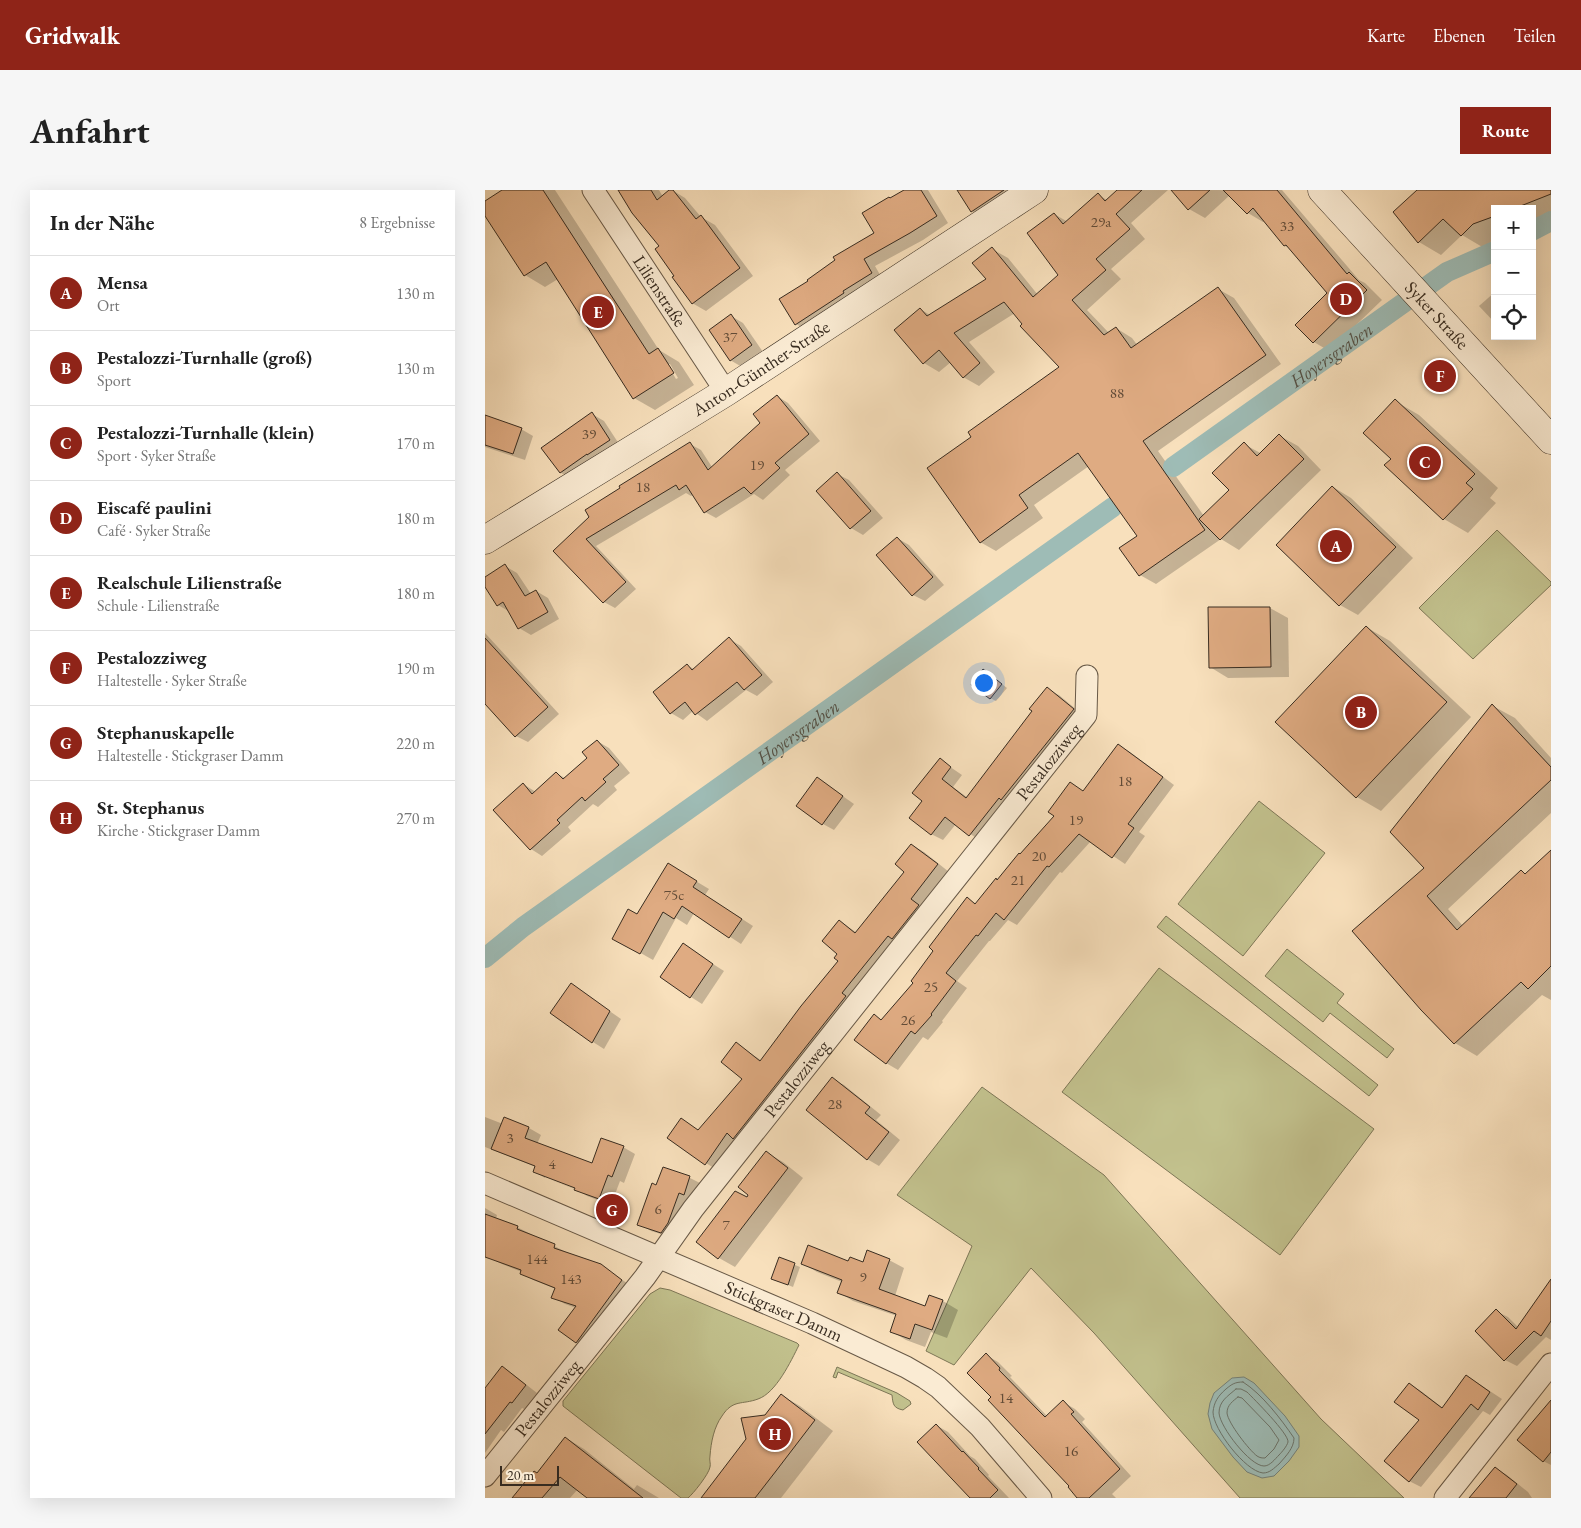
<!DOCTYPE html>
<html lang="de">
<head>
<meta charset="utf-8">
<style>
	:root { --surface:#fff; --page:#f6f6f6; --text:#222; --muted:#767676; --line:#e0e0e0; --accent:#8f2418 }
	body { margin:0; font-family:"EB Garamond",serif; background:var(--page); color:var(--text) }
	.controls { position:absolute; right:15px; top:15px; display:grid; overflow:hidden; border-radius:0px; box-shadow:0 5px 20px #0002 }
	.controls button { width:45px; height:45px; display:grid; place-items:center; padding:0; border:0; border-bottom:1px solid var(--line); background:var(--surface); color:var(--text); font:25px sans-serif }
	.scale { position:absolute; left:15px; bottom:12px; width:59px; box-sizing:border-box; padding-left:5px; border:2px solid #382c20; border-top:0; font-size:14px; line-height:18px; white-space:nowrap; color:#382c20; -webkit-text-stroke:4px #faebd3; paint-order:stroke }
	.you { position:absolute; left:498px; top:492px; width:18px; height:18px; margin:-12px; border:4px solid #fff; border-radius:50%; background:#1a73e8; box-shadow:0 0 0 8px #1a73e833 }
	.badge { display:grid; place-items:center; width:32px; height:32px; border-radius:50%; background:var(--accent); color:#fff; font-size:16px; font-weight:700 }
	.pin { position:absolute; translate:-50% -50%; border:2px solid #fff; box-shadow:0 1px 5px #0006 }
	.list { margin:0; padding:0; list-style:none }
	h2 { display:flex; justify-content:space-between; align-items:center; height:65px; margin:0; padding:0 20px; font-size:21px }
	h2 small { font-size:16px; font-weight:400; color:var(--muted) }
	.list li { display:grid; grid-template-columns:32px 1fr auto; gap:15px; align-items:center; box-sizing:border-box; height:75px; padding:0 20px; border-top:1px solid var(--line) }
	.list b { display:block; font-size:19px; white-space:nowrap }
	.list p { margin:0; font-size:16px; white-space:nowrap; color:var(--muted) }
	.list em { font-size:16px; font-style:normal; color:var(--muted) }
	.icon { flex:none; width:28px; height:28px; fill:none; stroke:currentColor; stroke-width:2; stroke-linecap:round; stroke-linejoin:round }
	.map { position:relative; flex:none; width:1066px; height:1308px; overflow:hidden; border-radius:0px }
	header { display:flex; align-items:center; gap:30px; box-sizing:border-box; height:70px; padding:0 25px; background:var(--accent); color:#fff }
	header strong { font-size:24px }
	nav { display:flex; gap:28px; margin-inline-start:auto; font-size:18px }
	.intro { display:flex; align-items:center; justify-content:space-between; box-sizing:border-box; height:120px; padding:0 30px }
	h1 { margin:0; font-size:35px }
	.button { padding:12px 22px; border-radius:0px; background:var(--accent); color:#fff; font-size:18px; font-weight:700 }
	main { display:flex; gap:30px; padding:0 30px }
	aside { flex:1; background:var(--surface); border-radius:0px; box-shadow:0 5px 20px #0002 }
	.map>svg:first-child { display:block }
	.green { fill:#c2c18d; stroke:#7d7656 }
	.water { fill:#9ebcb6; stroke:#75827a }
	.shadow { fill:#0003; fill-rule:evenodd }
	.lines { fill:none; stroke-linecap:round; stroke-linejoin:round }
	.shore { stroke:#6b746b; stroke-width:1 }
	.canal { stroke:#9ebcb6; stroke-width:20 }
	.building { fill:#dfab82; stroke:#382c20 }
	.minor-casing { stroke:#685947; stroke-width:23 }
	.secondary-casing { stroke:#382c20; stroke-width:29 }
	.minor { stroke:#faebd3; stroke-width:21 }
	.secondary { stroke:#faebd3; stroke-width:28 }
	.labels { text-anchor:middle; stroke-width:4.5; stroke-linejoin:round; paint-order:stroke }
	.number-label { font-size:15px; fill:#624c38 }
	.street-label { font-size:18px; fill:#382c20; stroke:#faebd3 }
	.water-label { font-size:19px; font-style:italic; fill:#525046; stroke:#faebd3 }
</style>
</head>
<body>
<header>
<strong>Gridwalk</strong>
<nav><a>Karte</a><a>Ebenen</a><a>Teilen</a></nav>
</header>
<div class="intro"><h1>Anfahrt</h1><a class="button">Route</a></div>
<main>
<aside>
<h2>In der Nähe<small>8 Ergebnisse</small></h2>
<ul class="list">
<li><span class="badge">A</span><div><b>Mensa</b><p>Ort</p></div><em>130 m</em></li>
<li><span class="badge">B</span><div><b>Pestalozzi-Turnhalle (groß)</b><p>Sport</p></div><em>130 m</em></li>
<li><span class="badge">C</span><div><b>Pestalozzi-Turnhalle (klein)</b><p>Sport · Syker Straße</p></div><em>170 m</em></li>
<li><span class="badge">D</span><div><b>Eiscafé paulini</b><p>Café · Syker Straße</p></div><em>180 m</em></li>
<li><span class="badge">E</span><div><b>Realschule Lilienstraße</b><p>Schule · Lilienstraße</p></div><em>180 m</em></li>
<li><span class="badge">F</span><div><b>Pestalozziweg</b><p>Haltestelle · Syker Straße</p></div><em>190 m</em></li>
<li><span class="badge">G</span><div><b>Stephanuskapelle</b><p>Haltestelle · Stickgraser Damm</p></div><em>220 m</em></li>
<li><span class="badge">H</span><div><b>St. Stephanus</b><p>Kirche · Stickgraser Damm</p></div><em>270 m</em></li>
</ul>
</aside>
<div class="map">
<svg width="1066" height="1308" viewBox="0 0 1066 1308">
	<rect width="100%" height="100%" fill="#f8e0bc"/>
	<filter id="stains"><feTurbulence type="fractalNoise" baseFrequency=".004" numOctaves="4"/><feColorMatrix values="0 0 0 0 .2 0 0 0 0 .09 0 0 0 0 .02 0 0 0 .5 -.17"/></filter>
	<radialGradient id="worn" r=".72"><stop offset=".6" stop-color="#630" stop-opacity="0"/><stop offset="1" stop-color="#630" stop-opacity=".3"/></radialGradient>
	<!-- green -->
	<g class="green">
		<path d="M1012,340L1066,392V395L988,469L934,418Z"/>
		<path d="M774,611L840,663L758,766L693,714Z"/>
		<path d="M681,726L893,895L884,906L672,737Z"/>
		<path d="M802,759L859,804L852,813L909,859L902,868L845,823L838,832L780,786Z"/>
		<path d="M674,778L889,939L795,1065L577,902Z"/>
		<path d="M497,897L619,985L836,1229L919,1308H755L609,1143L546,1078L469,1175L441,1161L487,1056L412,1005Z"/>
		<path d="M175,1098L185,1100L312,1153L314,1155C306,1171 291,1203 273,1209C257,1215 248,1209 237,1226C229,1237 226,1252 225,1266C224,1270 226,1274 225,1277C224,1284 208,1304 203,1308H196L78,1216V1211L165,1104Z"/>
		<path d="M352,1177L412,1203L425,1211L426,1214L418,1220C408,1218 408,1214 407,1205L353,1182L351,1188L348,1187Z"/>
	</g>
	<!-- water -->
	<path class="water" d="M759,1187L769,1193L800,1226L814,1246V1257L804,1271L789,1286L777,1288L762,1282L748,1267L727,1239L723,1224L725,1213L729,1203L747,1188Z"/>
	<!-- shadow -->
	<g class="shadow">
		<path d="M19,0H70L174,160L194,172L209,195L170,220L149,208L73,89L60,97L40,85L0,24V12ZM182,174H185L193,188L191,189Z"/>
		<path d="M134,0H174L178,7L187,0L200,8L216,27L230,35L268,86L221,121L207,113L175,56Z"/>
		<path d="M421,0H443L463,33L438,50L390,76L398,90L323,141L311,134L325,91L391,43Z"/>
		<path d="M473,0H540L499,28L487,21Z"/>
		<path d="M634,0H683L646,33L660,49L626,79L636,89L602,120L624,143L631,138L647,148L653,156L733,99L749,108L796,174L673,261L719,326L745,300L759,254L777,264L795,246L813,256L836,280L754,360L736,349L671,394L655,385L636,358L653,346L604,276L549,315L558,328L511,361L495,352L488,247L575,178L530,123L484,152L510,182L494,196L478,187L466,172L454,182L439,173L435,119L445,125L502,90L507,59L523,68L553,105L575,85L569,24L583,32L613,5L622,10Z"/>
		<path d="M685,0H797L874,90L880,93L897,110L844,161L829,152L844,104L807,59L800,56L780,31L778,32L763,23L745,5L720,28L704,19L691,3Z"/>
		<path d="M934,0H1066V25L1047,33V19H1010V48L999,58L977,45L956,65L934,52Z"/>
		<path d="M1010,102V133L994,116Z"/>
		<path d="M246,126L258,133L278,162L257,177L245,170Z"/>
		<path d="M292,206L303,213L335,251L300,280L305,285L278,310L269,304L231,328L220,322L209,304L206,306L201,303L111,356L151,399L130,418L119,412L70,361L205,254L216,260L227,277L277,234Z"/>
		<path d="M910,211L934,225L1013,298L1005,308L1011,313L983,343L959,329L901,275L908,269Z"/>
		<path d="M107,224L119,231L136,257L88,289L76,283Z"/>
		<path d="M0,226L36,239L48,246L40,270L0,257Z"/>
		<path d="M352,284L364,290L398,328L378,345L366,338L333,301Z"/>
		<path d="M848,297L866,308L928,368L873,425L855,415Z"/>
		<path d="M412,348L424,355L459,395L440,411L428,405Z"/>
		<path d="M20,376L32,383L46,404L51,401L63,408L74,429L46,445L34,438L25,422L13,415L0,395V388Z"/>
		<path d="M785,418L803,428L804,487L743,488L725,477Z"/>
		<path d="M881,437L905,451L986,527L896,621L872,607L792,532Z"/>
		<path d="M0,443L74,524L43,552L31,546L0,512Z"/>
		<path d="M244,449L256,456L288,492L272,506L261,500L222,531L208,521L198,530L186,523L203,476L209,479Z"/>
		<path d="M504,484L522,498L511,511L505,508Z"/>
		<path d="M562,499L574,505L599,526L497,652L471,634L458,650L446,644L439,610L455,570L477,585L468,597L483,608L548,521Z"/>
		<path d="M1008,516L1030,528L1066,568V623L963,719L978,736L1036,681L1042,685L1066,662V810L1057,805L992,866L970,853L937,819L941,678Z"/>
		<path d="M112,551L124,558L145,583L129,596L132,600L113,617L108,614L83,637L86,641L57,666L46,659L38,594L51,602L71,583L80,588L103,568Z"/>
		<path d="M633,555L645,562L689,595L654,642L660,646L640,674L606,651L577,683L575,682L532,735L523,730L505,751H504L472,791L482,798L457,831L458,832L443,850L438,847L413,880L401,873L389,826L397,830L430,792L483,709L492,714L535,665L599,602Z"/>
		<path d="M332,588L369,614L349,640L338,634Z"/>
		<path d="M427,655L439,662L464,682L232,980L221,973L197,930L214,941L259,889L252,854L277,871L354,771L355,731L372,743L421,682Z"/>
		<path d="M184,675L224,699L220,705L268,736L256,754L209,723L202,735L191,728L168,770L129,748L152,725Z"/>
		<path d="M209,762L239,781L217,814L206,807Z"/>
		<path d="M87,795L136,829L119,859L108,852Z"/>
		<path d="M348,889L359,895L396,925L391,930L415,950L394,976L382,969Z"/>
		<path d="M0,927L18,934L20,929L44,938L56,945L52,954L108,975L138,957L150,964L139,993L135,991L126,1015L102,1006L91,999L61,988L95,1001L96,999L60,985V988L49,981L51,977L0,957Z"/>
		<path d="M282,963L298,972L318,988L250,1077L234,1068L265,1004Z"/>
		<path d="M178,978L205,988L217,994L189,1048L166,1041L154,1034L172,996Z"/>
		<path d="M0,1018L12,1025L11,1029L32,1037L81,1062L116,1076L148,1097L104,1159L92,1152L91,1118L80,1114L68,1107L71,1099L48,1090L36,1083L37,1082L17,1074L5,1068L0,1060Z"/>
		<path d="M295,1069L315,1077L308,1097L288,1089Z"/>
		<path d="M404,1070L419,1078L410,1106L441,1118L445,1106L458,1111L473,1120L462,1148L446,1142L440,1157L421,1150L406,1141L412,1126L368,1111L353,1102L357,1092L332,1082L317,1073H379Z"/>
		<path d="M1066,1091V1150L1061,1147L1032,1176L1020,1170L1011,1121L1023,1127L1034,1138Z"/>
		<path d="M501,1165L513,1172L527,1186L525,1187L562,1226L578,1212L590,1219L600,1229L597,1232L646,1286L627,1304L631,1308H594L508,1207Z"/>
		<path d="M17,1178L29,1185L52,1203L39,1219L37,1218L19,1242L16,1240L0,1263V1199Z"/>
		<path d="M982,1186L1017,1209L1005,1225L998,1221L936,1297L924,1291L935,1230L924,1194L936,1201L959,1219Z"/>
		<path d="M296,1205L315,1216L348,1241L296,1308H217Z"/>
		<path d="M1066,1219V1275L1058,1271Z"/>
		<path d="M451,1235L463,1242L485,1266L490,1269L504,1285L503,1286L524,1308H487Z"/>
		<path d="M81,1248L99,1259L149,1299L152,1295L174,1308H104L93,1299L85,1308H28L52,1285Z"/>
		<path d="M1010,1278L1022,1285L1043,1302L1047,1308H992Z"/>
	</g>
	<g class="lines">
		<!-- shore -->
		<g class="shore">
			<path d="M758,1192C777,1204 796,1229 809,1248C809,1258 801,1266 794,1274C789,1278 785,1283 778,1283C760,1281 728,1239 728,1222C729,1212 733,1206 741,1199C747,1194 750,1192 758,1192Z"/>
			<path d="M751,1199H756L762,1202C769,1209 804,1244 803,1252C802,1256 797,1262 794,1265C790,1269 785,1276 779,1276C765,1276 735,1237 734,1223C734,1211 743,1206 751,1199Z"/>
			<path d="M753,1207L757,1208L785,1237L794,1250L789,1259L780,1268C777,1268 775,1268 772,1266C764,1260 743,1233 742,1223C742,1215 748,1211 753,1207Z"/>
		</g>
		<!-- canal -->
		<g class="canal">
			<path d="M1047,41L1066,31"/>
			<path id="s1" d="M688,277L962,82L1010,61"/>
			<path id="s2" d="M0,768L38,737L628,317"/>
		</g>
	</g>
	<!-- building -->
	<g class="building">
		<path d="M17,0H58L164,164L173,158L189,183L148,209L61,72L39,86L0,26V11Z"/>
		<path d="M133,0H166L172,10L184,0H188L211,29L216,25L255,78L207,114L187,87L189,86L170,59L174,56L147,23Z"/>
		<path d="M419,0H436L452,26L425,43L379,69L387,83L358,101L359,103L310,135L294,109L323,91L322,90L350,70L348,67L389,43L377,23L404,7L405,8Z"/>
		<path d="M472,0H519L486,22Z"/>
		<path d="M632,0H657L631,24L645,39L611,69L621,80L587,110L619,145L631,137L646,158L733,97L781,165L658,251L720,340L654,386L634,358L652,346L593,263L534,305L543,318L495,353L442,278L486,247L483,242L574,177L535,136L537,134L519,112L469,143L495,173L478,188L454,160L438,174L409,140L435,118L442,126L501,89L487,73L507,57L548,107L573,85L542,43L569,23L578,34L613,3L620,11Z"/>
		<path d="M686,0H725L703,20Z"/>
		<path d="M738,0H792L862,84L864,82L882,100L828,153L810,135L842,103L801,55L799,56L768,18L762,24Z"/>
		<path d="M932,0H1066V4L1028,19H1010V26L988,34L976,46L958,29L933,53L908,22Z"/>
		<path d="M246,124L267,155L245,171L224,140Z"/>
		<path d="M292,205L324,244L290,273L295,278L266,304L259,297L219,323L201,295L194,300L191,295L101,349L141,392L118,413L68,361L104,327L100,320L135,298L134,296L205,252L223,280L275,233L268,224Z"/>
		<path d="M910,209L990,284L981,293L988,299L958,330L899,275L906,269L878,243Z"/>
		<path d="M107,222L125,250L102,265V264L75,283L56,258Z"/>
		<path d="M0,225L37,238L28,264L0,255Z"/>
		<path d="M794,244L819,269L735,350L714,329L744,300L727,283L759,252L772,266Z"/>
		<path d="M352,282L386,321L365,339L331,301Z"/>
		<path d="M847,296L911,357L854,416L791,355Z"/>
		<path d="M412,347L448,387L427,406L391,365Z"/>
		<path d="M20,374L40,406L51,400L63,422L33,439L18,412L12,416L0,397V387Z"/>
		<path d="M723,417H785L786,477L724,478Z"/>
		<path d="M881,436L962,512L871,608L790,532Z"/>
		<path d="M244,447L277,485L259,500L252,492L210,525L200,512L185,524L168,502L202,474L207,480Z"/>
		<path d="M0,448L63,517L30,547L0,514Z"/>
		<path d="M498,479L517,494L505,509L486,495Z"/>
		<path d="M562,497L589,519L516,610L514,608L484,646L460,627L446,645L424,628L437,611L427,603L455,568L466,577L457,589L481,608L547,521L544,519Z"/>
		<path d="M1007,514L1066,577V590L942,706L972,740L1036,680L1040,684L1066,660V776L1043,799L1036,792L969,854L936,820L867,741L939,678L905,642Z"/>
		<path d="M112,550L134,575L118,589L121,592L100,611L97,607L72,630L75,633L45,660L8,620L38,593L47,604L71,582L78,589L102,568L97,562Z"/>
		<path d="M633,554L678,587L643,634L649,638L627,668L594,644L564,677L562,676L519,730L511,723L493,746L491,745L461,783L471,791L446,824L447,825L430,844L426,841L401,874L369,850L389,824L396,830L428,793L426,791L448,761L444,757L482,707L490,714L511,688L512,690L534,663L535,664L569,626L563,622L585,592L598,601Z"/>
		<path d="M332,587L358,606L337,635L311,616Z"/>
		<path d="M426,654L453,674L426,709L434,715L407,749L403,746L357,803L361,806L248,949L242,943L220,975L182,948L196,928L213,940L257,889L236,872L251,852L275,871L316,816L353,771L349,768L352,764L337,751L354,730L370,743L419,682L410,674Z"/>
		<path d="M183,673L212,691L208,697L257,729L244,748L197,716L189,729L178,722L155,764L127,749L143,719L152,724Z"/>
		<path d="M198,753L228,774L205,808L175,787Z"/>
		<path d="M86,793L125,821L107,853L65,823Z"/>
		<path d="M347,887L385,917L380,923L404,942L382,970L321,920Z"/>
		<path d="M19,927L44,937L40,948L107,973L116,948L139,956L127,987L123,985L114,1009L89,1000L90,998L48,982L50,976L6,959Z"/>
		<path d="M281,961L303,978L233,1069L211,1052L250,1001L262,1007L263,1005L253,997Z"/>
		<path d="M178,977L205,986L199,1005L194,1003L183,1033L176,1043L152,1035L167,993L171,995Z"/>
		<path d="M0,1024L33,1036L32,1039L70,1054L69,1058L116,1074L137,1090L91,1153L73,1140L91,1116L66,1108L70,1098L35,1084L36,1080L0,1067Z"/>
		<path d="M323,1055L363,1071L365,1067L378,1072L382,1060L405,1069L394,1099L440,1116L444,1105L458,1110L447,1140L430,1134L425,1149L405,1142L411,1124L352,1103L357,1090L316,1074Z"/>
		<path d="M294,1067L310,1073L303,1095L286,1089Z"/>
		<path d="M1066,1089V1131L1056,1146L1049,1141L1019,1171L990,1141L1011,1119L1031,1139Z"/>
		<path d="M501,1163L515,1178L514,1180L553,1220L560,1227L578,1210L589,1222L586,1224L635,1279L604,1308H592L583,1297L584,1296L503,1210L506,1207L482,1183Z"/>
		<path d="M17,1176L41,1195L27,1213L25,1212L0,1244V1198Z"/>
		<path d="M981,1185L1005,1202L993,1220L986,1214L924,1292L899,1271L934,1230L909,1212L924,1193L957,1218Z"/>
		<path d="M296,1204L330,1230L291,1281L270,1308H216L261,1249L256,1228L280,1225Z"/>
		<path d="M1066,1210V1262L1058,1272L1032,1250Z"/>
		<path d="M451,1234L477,1262L478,1261L494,1278L493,1279L513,1300L505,1308H485L432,1252Z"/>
		<path d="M80,1247L158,1308H102L75,1287L57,1308H27L49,1281L52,1283Z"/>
		<path d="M1010,1277L1032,1294L1021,1308H984Z"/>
	</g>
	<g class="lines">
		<!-- minor casing -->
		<g class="minor-casing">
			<g id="minor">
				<path id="s3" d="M108,0L241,202"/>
				<path id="s4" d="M0,993L327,1133L421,1177L440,1188L453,1197L495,1237L556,1308"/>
				<path id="s5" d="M0,1286L160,1087L208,1019L601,525L602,486"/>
				<path d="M960,1308L1066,1174"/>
			</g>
		</g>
		<!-- secondary casing -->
		<g class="secondary-casing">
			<g id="secondary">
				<path id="s6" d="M837,0L1066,250"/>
				<path id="s7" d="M0,350L241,202L549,0"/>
			</g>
		</g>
		<!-- minor -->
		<use href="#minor" class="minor"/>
		<!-- secondary -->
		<use href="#secondary" class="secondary"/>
	</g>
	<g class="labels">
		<!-- number labels -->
		<g class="number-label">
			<text x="616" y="37">29a</text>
			<text x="802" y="41">33</text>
			<text x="245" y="152">37</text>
			<text x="632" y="208">88</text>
			<text x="104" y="249">39</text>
			<text x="272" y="280">19</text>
			<text x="158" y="302">18</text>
			<text x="640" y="596">18</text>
			<text x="591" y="635">19</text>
			<text x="554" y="671">20</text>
			<text x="533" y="695">21</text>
			<text x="189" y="710">75c</text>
			<text x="446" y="802">25</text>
			<text x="423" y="835">26</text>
			<text x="350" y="919">28</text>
			<text x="25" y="953">3</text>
			<text x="67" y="979">4</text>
			<text x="173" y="1024">6</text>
			<text x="241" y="1040">7</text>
			<text x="52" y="1074">144</text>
			<text x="378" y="1092">9</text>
			<text x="86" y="1094">143</text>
			<text x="521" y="1213">14</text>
			<text x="586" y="1266">16</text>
		</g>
		<!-- street labels -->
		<g class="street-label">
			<text dy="6" stroke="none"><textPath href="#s3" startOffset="121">Lilienstraße</textPath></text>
			<text dy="6" stroke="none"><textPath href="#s6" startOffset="170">Syker Straße</textPath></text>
			<text dy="6" stroke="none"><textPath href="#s7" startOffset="325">Anton-Günther-Straße</textPath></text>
			<text dy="6" stroke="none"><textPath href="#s5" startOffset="910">Pestalozziweg</textPath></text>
			<text dy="6" stroke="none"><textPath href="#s5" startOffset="505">Pestalozziweg</textPath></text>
			<text dy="6" stroke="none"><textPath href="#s4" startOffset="325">Stickgraser Damm</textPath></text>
			<text dy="6" stroke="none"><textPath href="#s5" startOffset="100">Pestalozziweg</textPath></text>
		</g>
		<!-- water labels -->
		<g class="water-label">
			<text dy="7" stroke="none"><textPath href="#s1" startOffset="194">Hoyersgraben</textPath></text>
			<text dy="7" stroke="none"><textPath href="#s2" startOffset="386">Hoyersgraben</textPath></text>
		</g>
	</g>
	<rect width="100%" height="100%" filter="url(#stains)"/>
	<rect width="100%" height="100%" fill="url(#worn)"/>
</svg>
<div class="controls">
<button>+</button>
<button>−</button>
<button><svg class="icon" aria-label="locate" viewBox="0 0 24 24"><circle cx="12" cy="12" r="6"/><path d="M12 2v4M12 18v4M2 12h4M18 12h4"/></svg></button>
</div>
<div class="scale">20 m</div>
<div class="you"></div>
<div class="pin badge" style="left:851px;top:356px">A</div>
<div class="pin badge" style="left:876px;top:522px">B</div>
<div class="pin badge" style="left:940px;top:272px">C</div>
<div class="pin badge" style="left:861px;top:109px">D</div>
<div class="pin badge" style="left:113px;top:122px">E</div>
<div class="pin badge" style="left:955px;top:186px">F</div>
<div class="pin badge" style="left:127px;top:1020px">G</div>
<div class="pin badge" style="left:290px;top:1244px">H</div>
</div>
</main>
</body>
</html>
